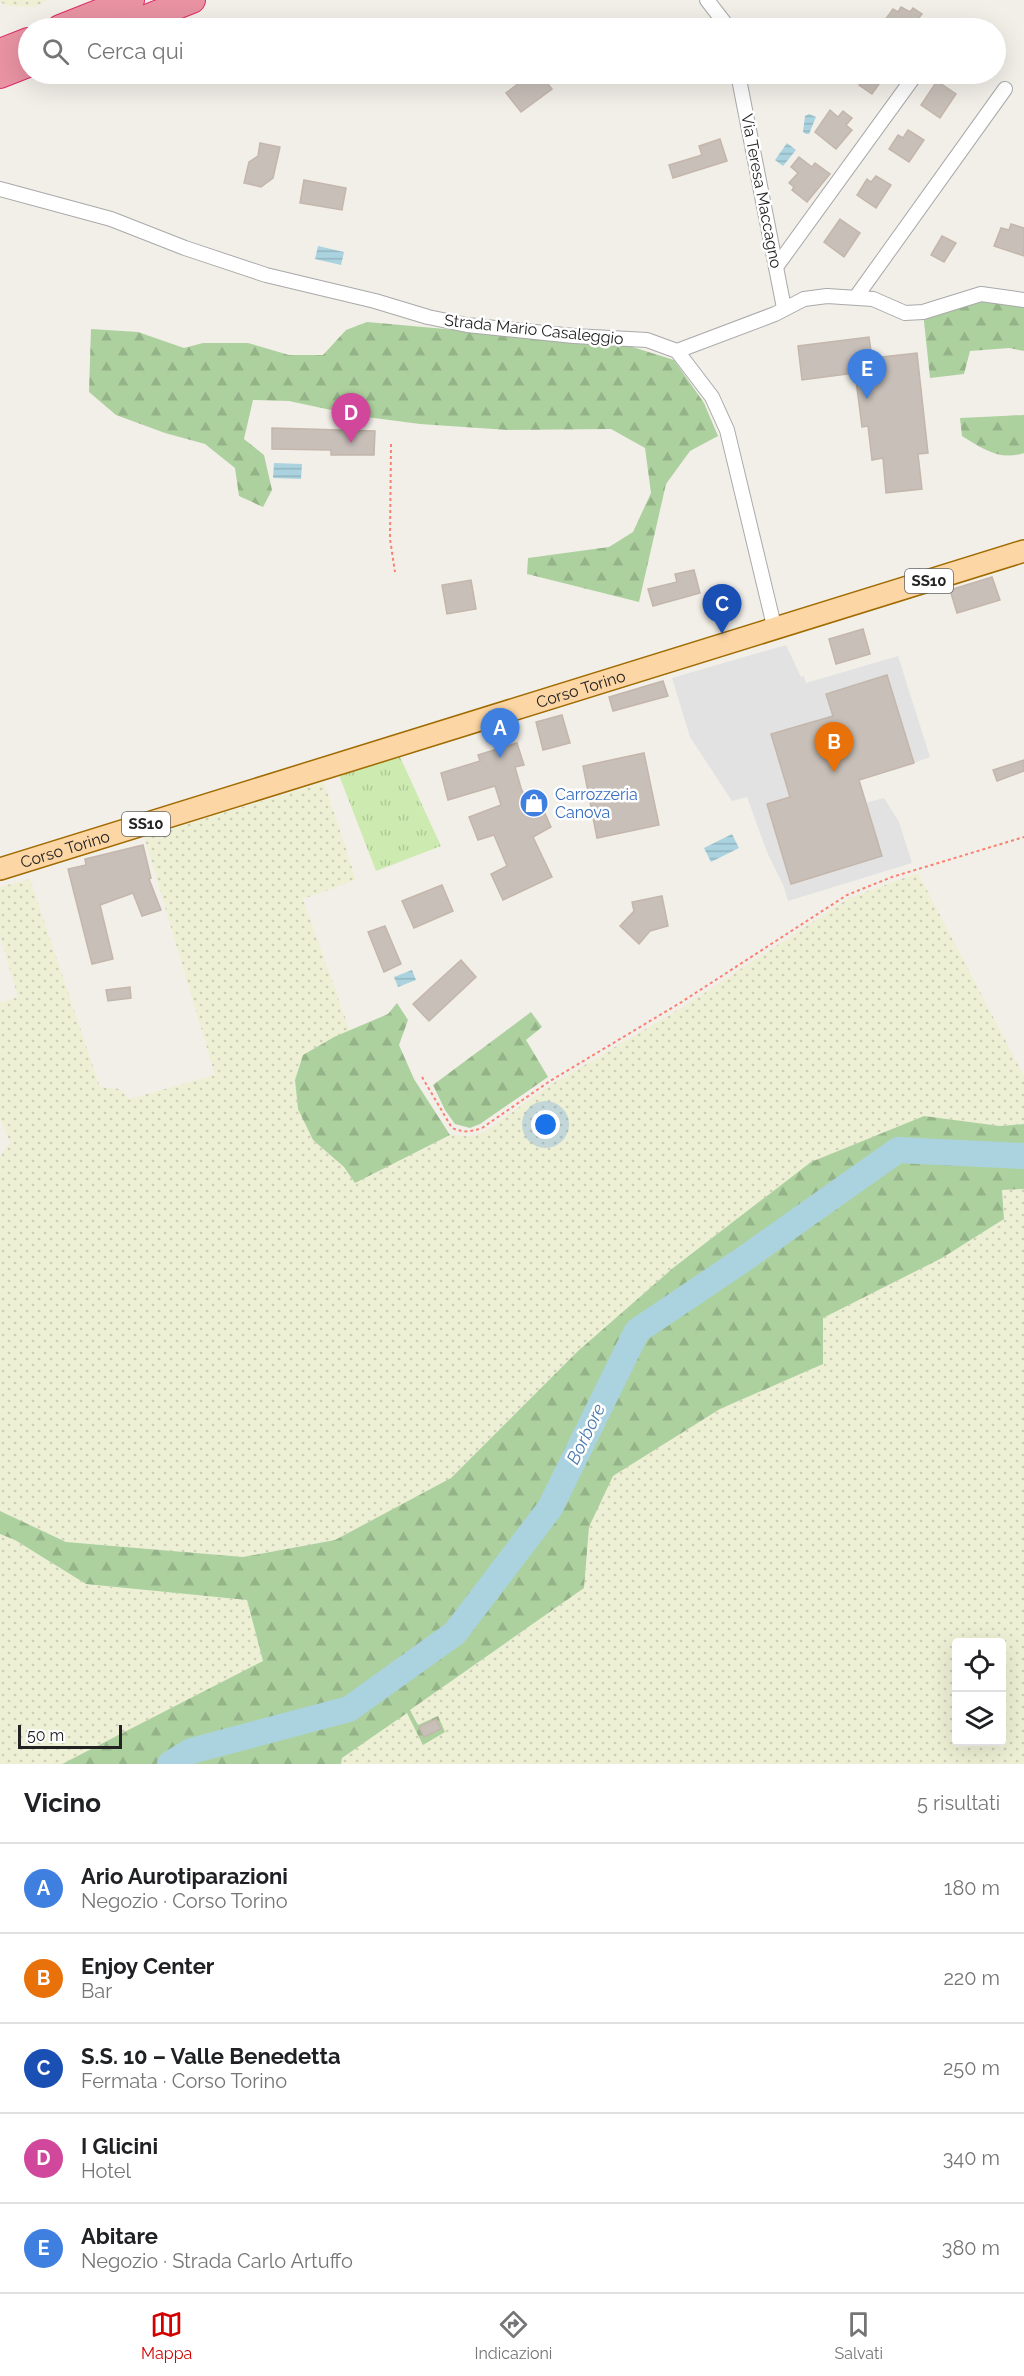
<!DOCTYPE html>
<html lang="it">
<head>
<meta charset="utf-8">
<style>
	:root { --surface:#fff; --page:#f2f2f2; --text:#202124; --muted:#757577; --line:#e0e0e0; --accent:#d40000 }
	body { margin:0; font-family:Raleway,sans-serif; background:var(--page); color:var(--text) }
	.controls { position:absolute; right:18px; bottom:18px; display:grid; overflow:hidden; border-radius:6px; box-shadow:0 6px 24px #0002 }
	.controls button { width:54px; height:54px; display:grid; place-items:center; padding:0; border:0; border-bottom:2px solid var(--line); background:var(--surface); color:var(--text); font:30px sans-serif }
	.scale { position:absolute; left:18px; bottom:15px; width:104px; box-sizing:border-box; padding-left:6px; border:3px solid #222; border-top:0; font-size:16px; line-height:21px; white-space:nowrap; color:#222; -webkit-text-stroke:4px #fff; paint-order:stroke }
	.you { position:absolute; left:546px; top:1125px; width:21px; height:21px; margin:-15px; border:4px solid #fff; border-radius:50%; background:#1a73e8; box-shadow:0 0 0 9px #1a73e833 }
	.badge { display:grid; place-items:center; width:39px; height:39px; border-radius:50%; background:var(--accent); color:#fff; font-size:20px; font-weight:700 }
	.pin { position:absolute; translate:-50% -50px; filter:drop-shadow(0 2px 3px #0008) }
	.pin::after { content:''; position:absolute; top:32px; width:21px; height:18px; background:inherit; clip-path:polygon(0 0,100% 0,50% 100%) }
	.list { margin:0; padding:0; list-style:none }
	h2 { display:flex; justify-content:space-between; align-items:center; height:78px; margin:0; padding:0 24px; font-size:26px }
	h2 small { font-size:20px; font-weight:400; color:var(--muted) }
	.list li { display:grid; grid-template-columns:39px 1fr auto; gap:18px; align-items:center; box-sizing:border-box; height:90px; padding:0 24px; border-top:2px solid var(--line) }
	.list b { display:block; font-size:22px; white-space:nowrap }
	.list p { margin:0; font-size:20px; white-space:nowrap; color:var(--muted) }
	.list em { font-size:20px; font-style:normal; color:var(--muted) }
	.icon { flex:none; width:33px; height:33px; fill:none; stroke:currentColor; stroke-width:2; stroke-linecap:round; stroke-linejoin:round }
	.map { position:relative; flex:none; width:1024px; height:1764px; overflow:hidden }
	.search { position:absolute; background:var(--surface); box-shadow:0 6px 24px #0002; left:18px; right:18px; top:18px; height:66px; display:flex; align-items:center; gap:15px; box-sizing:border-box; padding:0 21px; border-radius:33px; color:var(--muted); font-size:22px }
	.sheet { height:528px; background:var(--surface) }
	nav { display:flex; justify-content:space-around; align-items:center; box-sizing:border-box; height:84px; border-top:2px solid var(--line); background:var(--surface); font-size:16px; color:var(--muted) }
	nav a { display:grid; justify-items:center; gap:3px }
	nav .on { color:var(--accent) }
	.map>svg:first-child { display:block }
	.farmland { fill:url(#farmland-dots); fill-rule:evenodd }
	.grass { fill:url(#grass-tufts) }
	.forest { fill:url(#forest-firs) }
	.parking { fill:#e2e2e2 }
	.water { fill:url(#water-rules) }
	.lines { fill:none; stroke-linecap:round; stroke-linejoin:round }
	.river { stroke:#aad3df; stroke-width:26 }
	.building { fill:#c7bfb8; stroke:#c4b6ab; stroke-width:1.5 }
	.minor-casing { stroke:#a9a9a9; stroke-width:16 }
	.primary-casing { stroke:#a06b00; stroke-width:24 }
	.motorway-casing { stroke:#dc2a67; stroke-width:28 }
	.path { stroke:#fa8072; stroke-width:2; stroke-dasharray:3 3; stroke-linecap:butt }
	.minor { stroke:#fff; stroke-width:14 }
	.primary { stroke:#fcd6a4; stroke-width:21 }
	.motorway { stroke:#e892a2; stroke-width:26 }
	.labels { text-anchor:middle; stroke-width:5; stroke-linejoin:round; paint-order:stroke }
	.shield { fill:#fff; stroke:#646464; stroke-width:1.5 }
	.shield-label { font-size:15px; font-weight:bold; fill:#222 }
	.street-label { font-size:16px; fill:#222; stroke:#fff }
	.shop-label { font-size:16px; fill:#366cbe; stroke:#fff; text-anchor:start }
	.water-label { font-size:18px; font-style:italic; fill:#4a7aab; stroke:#fff }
</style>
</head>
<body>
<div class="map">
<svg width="1024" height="1764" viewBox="0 0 1024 1764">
	<defs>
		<pattern id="farmland-dots" width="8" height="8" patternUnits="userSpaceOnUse" patternTransform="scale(1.5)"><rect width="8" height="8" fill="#eef0d5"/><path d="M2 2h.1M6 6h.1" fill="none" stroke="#ccceb7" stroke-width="1.8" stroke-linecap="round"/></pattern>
		<pattern id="grass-tufts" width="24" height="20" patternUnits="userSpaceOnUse" patternTransform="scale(1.5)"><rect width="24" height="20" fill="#cdebb0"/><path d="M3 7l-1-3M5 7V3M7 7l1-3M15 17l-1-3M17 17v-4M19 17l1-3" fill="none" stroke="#b0c997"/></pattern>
		<pattern id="forest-firs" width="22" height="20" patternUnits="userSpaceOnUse" patternTransform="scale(1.5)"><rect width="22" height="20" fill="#add19e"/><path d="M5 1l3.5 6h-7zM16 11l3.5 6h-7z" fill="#95b388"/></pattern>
		<pattern id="water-rules" width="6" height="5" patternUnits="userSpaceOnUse" patternTransform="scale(1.5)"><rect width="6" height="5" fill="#aad3df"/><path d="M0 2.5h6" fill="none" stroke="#92b5bf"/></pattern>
	</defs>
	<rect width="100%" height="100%" fill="#f2efe9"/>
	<!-- farmland -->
	<g class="farmland">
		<path d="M0,0H49L34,7L8,6L0,2Z"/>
		<path d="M324,782L356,880L303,899L350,1031L334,1037L303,1055L295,1080L298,1109L313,1140L344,1167L355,1183L450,1135L471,1136L484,1132L552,1084L683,1007L849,898L918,873L1024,1076V1124L1000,1126L924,1116L811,1162L673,1268L578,1351L451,1478L335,1540L243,1557L66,1542L0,1511V1156L10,1143L0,1118V1003L18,997L0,936V887L30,879L100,1087L120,1089L129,1099L215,1075L144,837Z"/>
		<path d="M1024,1189V1764H341L342,1758L407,1713L418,1725L410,1710L584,1588L589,1527L613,1476L720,1409L823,1364V1318L942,1258L1004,1219L1002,1190ZM956,1642H1002V1742H956Z"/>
		<path d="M0,1534L15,1540L86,1584L247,1600L263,1661L62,1764H0Z"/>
	</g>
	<!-- grass -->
	<path class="grass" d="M400,757L441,846L376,871L339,775Z"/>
	<!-- forest -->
	<g class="forest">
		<path d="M981,294L1024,300V351L1009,348L970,351L964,374L930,378L923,312Z"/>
		<path d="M367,322L626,345L674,360L704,403L718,436L690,451L666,484L639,602L527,574L528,558L609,547L633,532L651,493L645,448L611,429L508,430L420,424L359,416L289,401L253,400L244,439L264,455L272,490L263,507L239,496L235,468L205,444L165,433L116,415L89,392L91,329L138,332L184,348L203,343H248L289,355H323L346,330Z"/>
		<path d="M1024,415V453C1000,461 983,449 962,436L960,418Z"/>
		<path d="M397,1003L408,1020L399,1045L414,1079L450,1135L355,1183L344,1167L313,1140L298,1109L295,1080L303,1055L334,1037L388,1014Z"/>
		<path d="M531,1012L542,1027L526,1040L548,1077L480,1124L470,1128L455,1124L445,1110L433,1085Z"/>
		<path d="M924,1116L1000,1126L1024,1124V1189L1002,1190L1004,1219L942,1258L823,1318V1364L720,1409L613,1476L589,1527L584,1588L410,1710L418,1725L438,1716L445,1732L423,1745L407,1713L342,1758L341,1764H62L263,1661L247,1600L86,1584L15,1540L0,1534V1511L66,1542L243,1557L335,1540L451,1478L578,1351L673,1268L811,1162Z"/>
	</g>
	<!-- parking -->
	<path class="parking" d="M786,645L801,677L804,676L806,683L898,656L930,757L914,763L887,675L826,693L833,716L771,734L790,797L767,804L791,884L882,856L866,803L884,798L899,822L912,863L788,901L784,887L767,852L747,797L732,801L690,737L672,678Z"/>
	<!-- water -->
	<g class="water">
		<path d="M809,114L816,117L809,134H806L803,132L805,116Z"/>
		<path d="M787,143L796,150L783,166L775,160Z"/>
		<path d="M318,246L344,252L341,265L315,259Z"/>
		<path d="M274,463L302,464L301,479L273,478Z"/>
		<path d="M732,834L739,848L711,862L704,848Z"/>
		<path d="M412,970L416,980L398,987L394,977Z"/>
	</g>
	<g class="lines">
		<!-- river -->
		<path class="river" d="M170,1764L191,1751L349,1709L455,1633L550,1508L637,1331L741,1261L898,1150L1024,1156"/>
	</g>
	<!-- building -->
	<g class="building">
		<path d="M901,7L910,12L913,8L922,14L918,19L932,28H897L885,20L893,9L898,12Z"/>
		<path d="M531,74H540L552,89L521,112L506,93Z"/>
		<path d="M850,74H886L872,94L859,85L862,81Z"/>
		<path d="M937,81L956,94L940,118L921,105Z"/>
		<path d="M830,110L838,117L843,111L852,118L846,125L852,130L836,149L815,132Z"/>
		<path d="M908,130L924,140L909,162L889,149L898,135L903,138Z"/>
		<path d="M720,139L727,161L673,178L669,165L702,155L699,146Z"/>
		<path d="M260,143L280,147L273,178L261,187L244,183L249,162L258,156Z"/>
		<path d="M799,157L812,167L815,163L830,174L807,202L792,190L794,187L789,183L798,173L791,167Z"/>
		<path d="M876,176L891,185L876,208L857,195L867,179L871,182Z"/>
		<path d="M304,180L346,188L342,210L300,203Z"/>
		<path d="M840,219L860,233L844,257L824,242Z"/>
		<path d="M1011,224L1024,228V256L994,246L1001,228L1009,230Z"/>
		<path d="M942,236L956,243L944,262L931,255Z"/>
		<path d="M869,337L872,358L917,353L928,453L918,454L922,489L886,493L883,458L872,460L868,426L862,427L855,373L802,380L798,346Z"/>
		<path d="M272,428L375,431L374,455H331V450L272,449Z"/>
		<path d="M694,570L700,593L653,606L648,589L677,582L675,574Z"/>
		<path d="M992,577L1000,600L957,613L950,590Z"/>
		<path d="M471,580L476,609L447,614L442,585Z"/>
		<path d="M863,629L870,654L836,664L829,639Z"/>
		<path d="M887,675L914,763L859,780L882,856L791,884L767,804L790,797L771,734L833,716L826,694Z"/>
		<path d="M663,681L668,696L613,711L609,697Z"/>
		<path d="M562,715L570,743L543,750L536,722Z"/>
		<path d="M517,743L524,765L515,767L521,788L527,802L538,798L551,827L533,837L552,877L503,900L491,874L507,866L494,835L478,840L469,817L501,805L495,786L448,800L441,773L480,761L478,755Z"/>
		<path d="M644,753L659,825L597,838L583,766Z"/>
		<path d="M1024,760V771L997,781L993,770Z"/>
		<path d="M143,845L151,878L149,879L161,910L142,916L133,893L100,905L113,959L92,964L68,869L86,865L85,859Z"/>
		<path d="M442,885L453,911L414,928L402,901Z"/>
		<path d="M662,896L668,926L650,931L639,944L620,926L634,911L632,902Z"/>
		<path d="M385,926L401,964L384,972L368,932Z"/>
		<path d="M461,960L476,977L429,1021L413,1004Z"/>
		<path d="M130,987L131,998L108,1001L106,990Z"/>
		<path d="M436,1719L441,1729L424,1737L419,1727Z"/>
	</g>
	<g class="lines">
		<!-- minor casing -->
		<g class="minor-casing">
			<g id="minor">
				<path d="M707,0L724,22L726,28"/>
				<path d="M738,74L784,308"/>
				<path d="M0,189L111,219L185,248L266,275L375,301L428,317L467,325L574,336L647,340L677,351L712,397L727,430L775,630"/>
				<path d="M776,267L916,74"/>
				<path d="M856,297L1005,89"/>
				<path d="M677,351L775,314L804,299L827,296L873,299L905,313L923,312L981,294L1024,300"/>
			</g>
		</g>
		<!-- primary casing -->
		<g class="primary-casing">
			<g id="primary">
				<path id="s1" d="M0,869L1024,551"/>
			</g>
		</g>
		<!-- motorway casing -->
		<g class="motorway-casing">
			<g id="motorway">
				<path d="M60,28L131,0"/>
				<path d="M121,28L192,0"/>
				<path d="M0,52L28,41"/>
				<path d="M0,75L28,64"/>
			</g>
		</g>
		<!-- path -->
		<g class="path">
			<path d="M391,444L390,539L395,572"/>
			<path d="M422,1077L452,1128C464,1133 470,1132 482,1128L550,1081L680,1003L847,895L892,877L1024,837"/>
		</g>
		<!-- minor -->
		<use href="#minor" class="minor"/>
		<!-- primary -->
		<use href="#primary" class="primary"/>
		<!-- motorway -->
		<use href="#motorway" class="motorway"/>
	</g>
	<!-- icons -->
	<defs>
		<g id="shop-disc" transform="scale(1.5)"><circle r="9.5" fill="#3f7fe0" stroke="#fff"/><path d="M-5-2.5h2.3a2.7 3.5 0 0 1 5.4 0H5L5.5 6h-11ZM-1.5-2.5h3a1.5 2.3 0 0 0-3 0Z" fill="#fff"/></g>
	</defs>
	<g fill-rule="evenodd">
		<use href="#shop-disc" x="534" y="803"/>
	</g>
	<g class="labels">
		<!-- shield labels -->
		<g class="shield">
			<rect x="905" y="569" width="48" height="24" rx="4.5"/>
			<rect x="122" y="812" width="48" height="24" rx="4.5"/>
		</g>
		<g class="shield-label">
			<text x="929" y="586">SS10</text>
			<text x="146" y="829">SS10</text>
		</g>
		<!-- street labels -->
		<g class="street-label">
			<text transform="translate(762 191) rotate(79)" y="6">Via Teresa Maccagno</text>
			<text transform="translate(534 329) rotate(6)" y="6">Strada Mario Casaleggio</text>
			<text dy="6" stroke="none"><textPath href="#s1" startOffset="608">Corso Torino</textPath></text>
			<text dy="6" stroke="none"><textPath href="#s1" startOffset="68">Corso Torino</textPath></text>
		</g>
		<!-- shop labels -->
		<g class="shop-label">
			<text x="555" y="800">Carrozzeria<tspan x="555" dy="18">Canova</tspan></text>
		</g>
		<!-- water labels -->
		<g class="water-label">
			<text transform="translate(586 1434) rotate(-64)" y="6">Borbore</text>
		</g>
	</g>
</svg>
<div class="controls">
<button><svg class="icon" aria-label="locate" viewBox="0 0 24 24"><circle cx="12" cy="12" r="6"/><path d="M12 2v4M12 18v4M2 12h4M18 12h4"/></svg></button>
<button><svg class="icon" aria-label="layers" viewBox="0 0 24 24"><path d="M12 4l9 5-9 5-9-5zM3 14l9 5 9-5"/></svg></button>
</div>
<div class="scale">50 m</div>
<div class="you"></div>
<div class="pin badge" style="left:500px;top:758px;background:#3f7fe0">A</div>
<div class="pin badge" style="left:834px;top:772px;background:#e8710a">B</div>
<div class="pin badge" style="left:722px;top:634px;background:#1a4fb4">C</div>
<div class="pin badge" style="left:351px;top:443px;background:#d1479c">D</div>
<div class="pin badge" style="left:867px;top:399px;background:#3f7fe0">E</div>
<div class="search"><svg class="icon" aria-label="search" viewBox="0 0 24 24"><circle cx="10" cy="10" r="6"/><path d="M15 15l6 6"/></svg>Cerca qui</div>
</div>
<section class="sheet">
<h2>Vicino<small>5 risultati</small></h2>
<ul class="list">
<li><span class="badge" style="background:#3f7fe0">A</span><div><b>Ario Aurotiparazioni</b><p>Negozio · Corso Torino</p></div><em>180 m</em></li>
<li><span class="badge" style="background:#e8710a">B</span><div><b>Enjoy Center</b><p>Bar</p></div><em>220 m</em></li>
<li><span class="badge" style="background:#1a4fb4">C</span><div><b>S.S. 10 – Valle Benedetta</b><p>Fermata · Corso Torino</p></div><em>250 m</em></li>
<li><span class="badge" style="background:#d1479c">D</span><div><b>I Glicini</b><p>Hotel</p></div><em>340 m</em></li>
<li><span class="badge" style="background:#3f7fe0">E</span><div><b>Abitare</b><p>Negozio · Strada Carlo Artuffo</p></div><em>380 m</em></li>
</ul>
</section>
<nav>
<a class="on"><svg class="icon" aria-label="map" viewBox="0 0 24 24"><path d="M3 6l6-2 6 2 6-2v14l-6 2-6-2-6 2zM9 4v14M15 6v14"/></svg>Mappa</a>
<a><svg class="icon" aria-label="directions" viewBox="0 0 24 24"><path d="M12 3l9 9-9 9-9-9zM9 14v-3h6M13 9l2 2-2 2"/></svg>Indicazioni</a>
<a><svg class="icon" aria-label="saved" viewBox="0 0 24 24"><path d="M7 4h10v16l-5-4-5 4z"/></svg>Salvati</a>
</nav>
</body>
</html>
